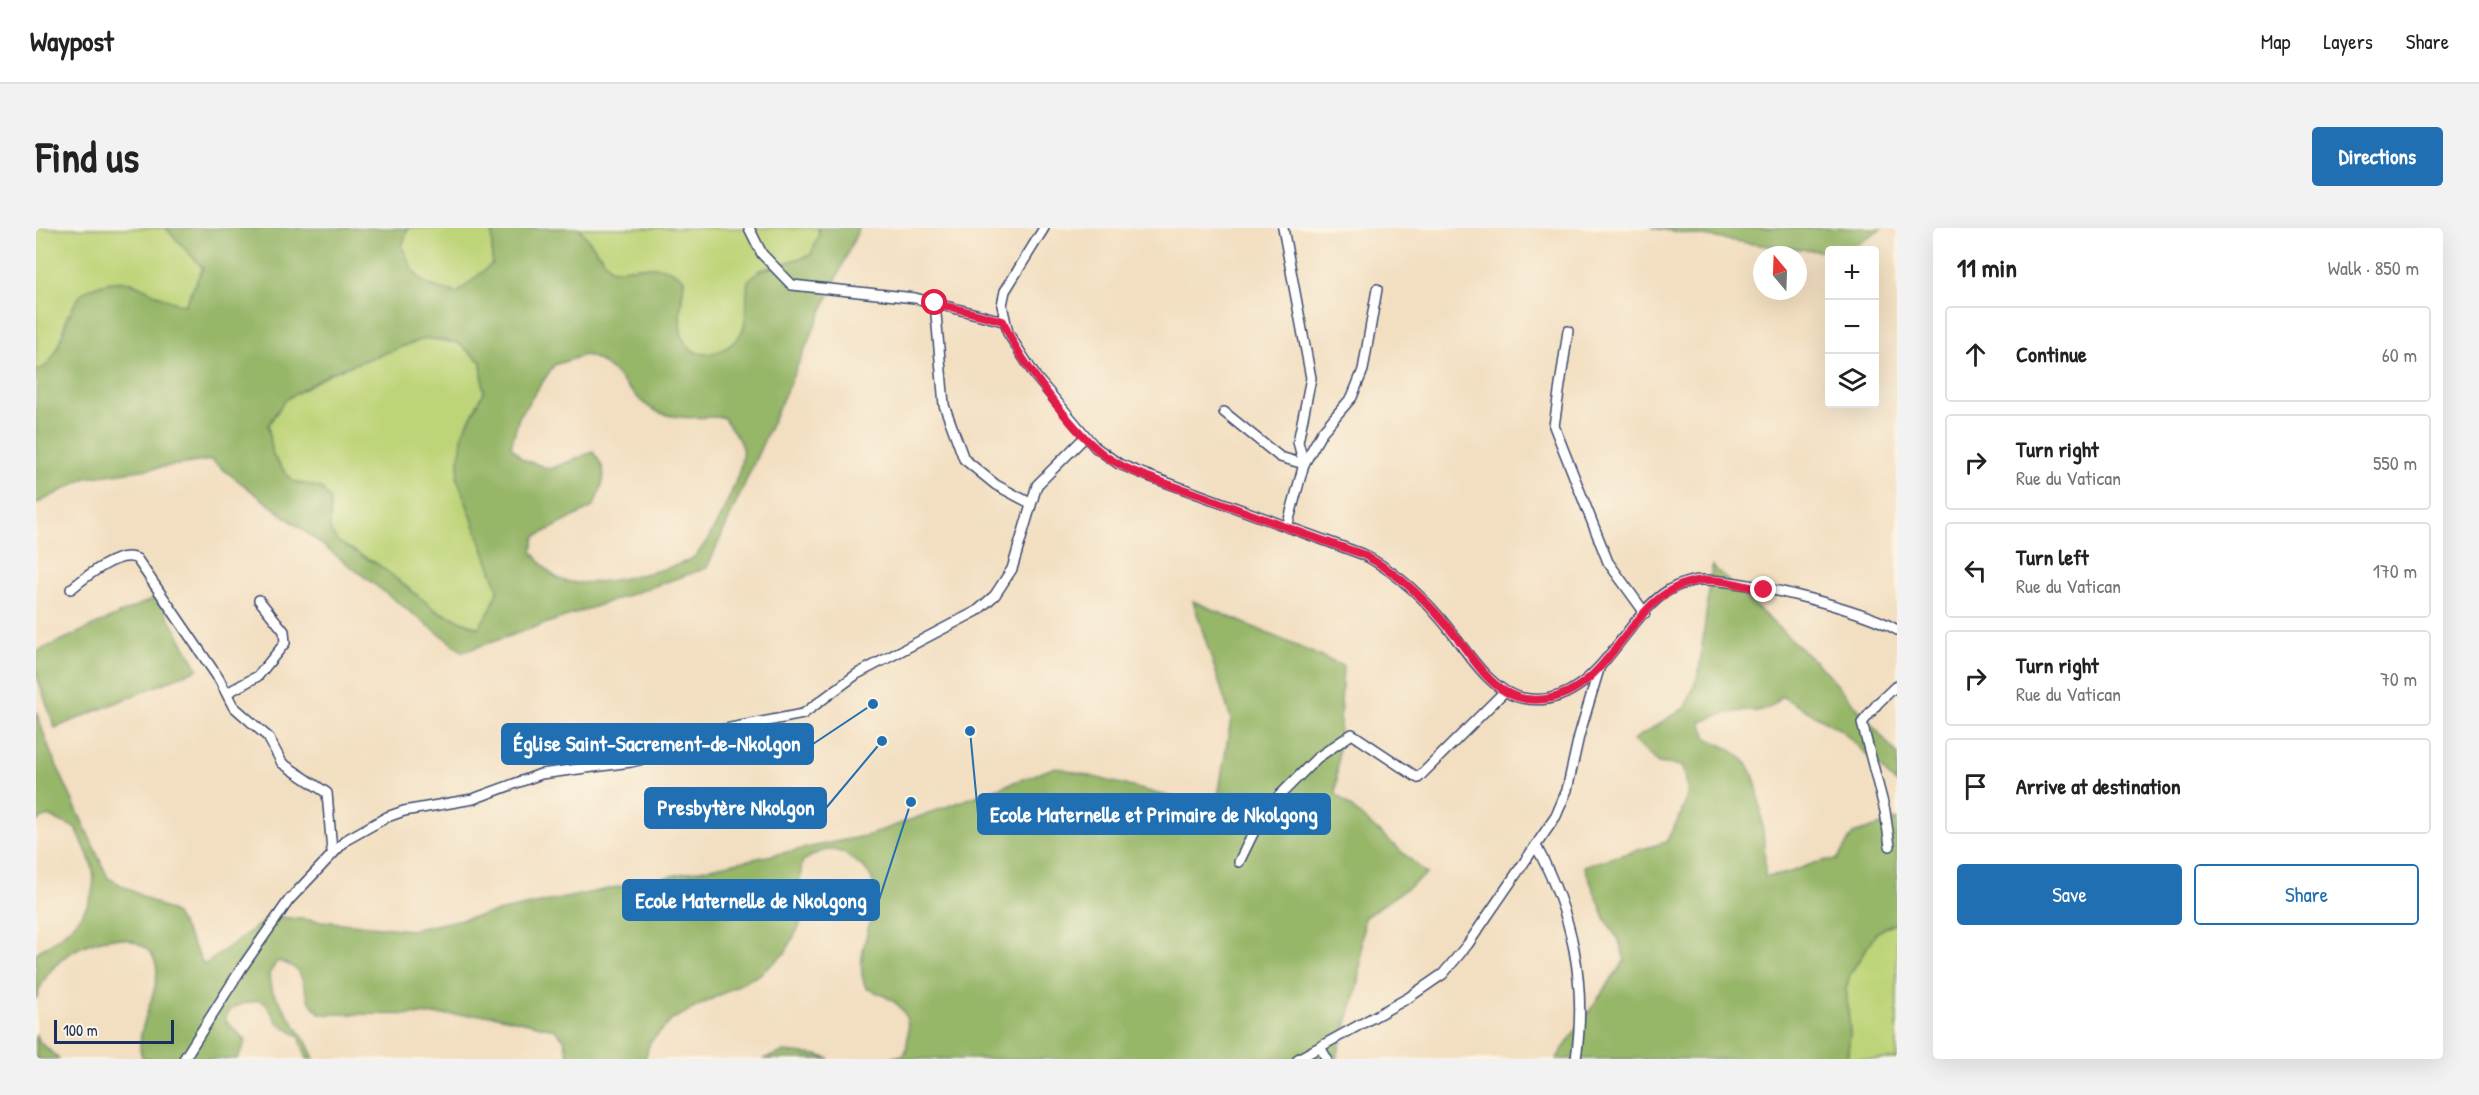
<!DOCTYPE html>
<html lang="en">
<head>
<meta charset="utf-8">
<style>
	:root { --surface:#fff; --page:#f2f2f2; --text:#222; --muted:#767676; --line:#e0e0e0; --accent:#1f6fb2 }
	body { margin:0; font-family:"Patrick Hand",sans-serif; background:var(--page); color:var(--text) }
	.controls { position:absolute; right:18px; top:18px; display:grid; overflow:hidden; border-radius:6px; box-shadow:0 6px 24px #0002 }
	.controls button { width:54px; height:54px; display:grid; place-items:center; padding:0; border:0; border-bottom:2px solid var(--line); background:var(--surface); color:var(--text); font:30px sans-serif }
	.compass { position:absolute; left:1717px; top:18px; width:54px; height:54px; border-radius:50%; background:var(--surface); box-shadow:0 6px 24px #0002; rotate:341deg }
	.scale { position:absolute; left:18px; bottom:15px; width:120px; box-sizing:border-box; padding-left:6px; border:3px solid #1b2f5e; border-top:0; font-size:16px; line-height:21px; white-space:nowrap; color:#1b2f5e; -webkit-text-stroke:4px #fcf5e5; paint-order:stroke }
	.stop { position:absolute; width:18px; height:18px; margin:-14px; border:4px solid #e11d48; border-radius:50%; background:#fff }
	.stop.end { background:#e11d48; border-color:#fff; box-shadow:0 2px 6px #0008 }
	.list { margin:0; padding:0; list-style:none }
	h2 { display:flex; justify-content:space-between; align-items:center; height:78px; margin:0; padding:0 24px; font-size:26px }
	h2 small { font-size:20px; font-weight:400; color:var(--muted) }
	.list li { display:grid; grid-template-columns:39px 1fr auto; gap:18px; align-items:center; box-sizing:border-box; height:96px; margin:0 12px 12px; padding:0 12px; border:2px solid var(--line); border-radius:6px }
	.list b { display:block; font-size:22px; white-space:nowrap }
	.list p { margin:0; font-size:20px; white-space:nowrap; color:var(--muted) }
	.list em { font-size:20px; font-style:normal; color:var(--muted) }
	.actions { display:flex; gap:12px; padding:18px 24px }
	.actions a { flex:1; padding:14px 0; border:2px solid var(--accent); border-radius:6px; text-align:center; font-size:21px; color:var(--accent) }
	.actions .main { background:var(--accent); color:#fff }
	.icon { flex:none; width:33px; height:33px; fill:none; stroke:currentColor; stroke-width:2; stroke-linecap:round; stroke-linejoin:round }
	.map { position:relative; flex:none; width:1861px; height:831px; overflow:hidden; border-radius:6px }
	header { display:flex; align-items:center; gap:36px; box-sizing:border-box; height:84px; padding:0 30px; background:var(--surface); border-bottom:2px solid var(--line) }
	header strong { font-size:28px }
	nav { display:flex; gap:33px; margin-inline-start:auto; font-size:21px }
	.intro { display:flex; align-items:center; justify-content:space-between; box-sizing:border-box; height:144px; padding:0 36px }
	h1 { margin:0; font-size:42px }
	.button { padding:15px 27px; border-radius:6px; background:var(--accent); color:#fff; font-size:21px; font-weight:700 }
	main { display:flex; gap:36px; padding:0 36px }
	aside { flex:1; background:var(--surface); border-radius:6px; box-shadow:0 6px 24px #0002 }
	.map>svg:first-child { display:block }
	.green { fill:#bed478; stroke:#6c826b; stroke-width:1.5 }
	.forest { fill:#96b668; stroke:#587263; stroke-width:1.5; fill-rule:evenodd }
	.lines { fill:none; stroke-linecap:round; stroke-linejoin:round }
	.minor-casing { stroke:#3b496d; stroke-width:12 }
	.minor { stroke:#fff; stroke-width:9 }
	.route { stroke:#e11d48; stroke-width:8 }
	.leader { fill:none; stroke:#1f6fb2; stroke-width:2 }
	.callout-dot { fill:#1f6fb2; stroke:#fcf5e5; stroke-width:2 }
	.callout { fill:#1f6fb2; stroke:#1f6fb2; stroke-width:2 }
	.callout-label { font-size:22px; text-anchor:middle; font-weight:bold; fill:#fff }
</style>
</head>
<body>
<header>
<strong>Waypost</strong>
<nav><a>Map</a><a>Layers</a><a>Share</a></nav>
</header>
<div class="intro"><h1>Find us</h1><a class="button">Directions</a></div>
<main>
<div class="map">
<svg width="1861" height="831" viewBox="0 0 1861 831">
	<rect width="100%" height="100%" fill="#fcf5e5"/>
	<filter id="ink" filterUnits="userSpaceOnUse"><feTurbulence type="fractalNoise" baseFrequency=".0167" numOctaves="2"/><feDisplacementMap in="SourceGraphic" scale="12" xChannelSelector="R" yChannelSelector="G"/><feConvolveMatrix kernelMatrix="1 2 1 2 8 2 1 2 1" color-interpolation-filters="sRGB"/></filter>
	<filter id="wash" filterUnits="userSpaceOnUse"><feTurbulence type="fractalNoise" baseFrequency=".008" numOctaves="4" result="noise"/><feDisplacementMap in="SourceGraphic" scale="24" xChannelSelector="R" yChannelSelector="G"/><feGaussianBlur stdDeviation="1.35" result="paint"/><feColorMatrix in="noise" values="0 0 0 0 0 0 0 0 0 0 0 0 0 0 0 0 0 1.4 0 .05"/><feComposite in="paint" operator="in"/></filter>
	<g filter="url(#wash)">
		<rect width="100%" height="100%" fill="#f2dec0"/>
		<!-- green -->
		<g class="green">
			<path d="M0,0H130L167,40L149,77L135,75L94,53L31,87C26,105 22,139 0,143Z"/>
			<path d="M372,0H456V36L422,65C383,56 381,55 366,18Z"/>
			<path d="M543,0H782L783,6L775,27L723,43L712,53C711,67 712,85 708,99C701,121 664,138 649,115C639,99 647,69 648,51C626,32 603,40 576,42Z"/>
			<path d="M390,110L422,115L445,134L448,164L427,204L462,361L455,381L443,400L401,383L343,337L302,314L294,303V272L285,260L256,253L237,228L232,197L249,172L294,145Z"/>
			<path d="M1861,693V831H1811L1814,806L1810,760L1814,746L1840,705Z"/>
		</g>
		<!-- forest -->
		<g class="forest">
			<path d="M130,0H372L366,18C381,55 383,56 421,65L456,36V0H543L576,42C603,40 626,32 648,51C647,69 639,99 649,115C664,138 701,121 708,99C712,85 710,67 712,53L723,43L775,27L783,6L782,0H823L671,340L427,424L175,232L50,250L0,276V143C27,138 26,81 49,63C53,60 62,58 67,56C100,45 118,72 149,77L167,40ZM390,110L422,115L445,134L448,164L427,204L421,250L462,361L455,381L442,400L401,383L343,337L302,314L294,303V272L285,260L256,253L237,228L232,197L249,172L294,145ZM549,127C581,135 593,171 622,184C642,192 666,189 687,189C693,198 704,210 706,220C711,241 672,321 655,331C632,343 554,360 529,353C516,350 503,334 496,323L499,309L557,279C567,255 575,246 557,224L514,241L486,231L475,218L483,189L518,137Z"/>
			<path d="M1616,0H1846L1813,22L1793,24L1724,17Z"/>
			<path d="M1676,338L1792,446L1861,526V556L1805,502L1745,468C1731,490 1714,480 1693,485C1683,486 1674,491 1665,494L1671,510C1688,518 1710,527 1717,547C1726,569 1729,624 1729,648C1755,650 1775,630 1801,632L1817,606L1861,592V693L1840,705L1814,746L1810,760L1814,806L1811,831H1520L1589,732L1583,713L1570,692L1548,638L1630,614C1645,584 1659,573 1646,538L1622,535L1597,512L1650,479L1663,444Z"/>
			<path d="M121,369L162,441L19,500L0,445V424Z"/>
			<path d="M1157,373L1307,438L1300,566L1391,646L1328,690L1323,755L1300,831H852L869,826C879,784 866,774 830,760C812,720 856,673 831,643C826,637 818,633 813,629C796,616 782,623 766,634L762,668L764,697L749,725L724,746L637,791L614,814L609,831H533L528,811L518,801L457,787L285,786C258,765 280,741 241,733L233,746L235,761L271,815L278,831H271L263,808L243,796L230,776L223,772C209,776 193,776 189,792L210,813L201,831H107C90,795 156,731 93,712C74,707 52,715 36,724C17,736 7,750 0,771V725C29,708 63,680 57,643C55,629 45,613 40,600L12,588L0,593V483L14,523L72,650L140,686L168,737L235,688L374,702L833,607L1020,539L1180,581L1195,491Z"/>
			<path d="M0,806L4,814L23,831H0Z"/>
			<path d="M747,824L781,827L794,831H727Z"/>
		</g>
	</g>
	<g filter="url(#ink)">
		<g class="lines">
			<!-- minor casing -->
			<g class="minor-casing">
				<g id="minor">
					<path d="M713,0L726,26L756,57L879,70L967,93"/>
					<path d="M1008,0L969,63L966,77L972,105L1000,149L1059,219L1083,236L1110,247L1326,326C1357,342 1381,363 1403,389C1425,413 1452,464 1486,470C1559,485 1585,391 1633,362C1642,357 1653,353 1663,352C1703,350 1827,381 1861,402"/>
					<path d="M1247,0L1275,150L1262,214L1268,236"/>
					<path d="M899,75L908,177L928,231L960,257L994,275"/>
					<path d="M1532,103L1518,198L1572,334L1609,385"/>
					<path d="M1188,184L1244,229L1268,236"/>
					<path d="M1251,299L1268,236L1286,204L1316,169L1327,142L1341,61"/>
					<path d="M35,361C48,350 84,321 101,331L183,451L197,478L232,509L246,535L291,565L296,623"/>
					<path d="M191,465L222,448L249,415L248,403L223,372"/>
					<path d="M1500,618C1537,687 1551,754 1540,831"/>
					<path d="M1854,618L1849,583L1826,495L1842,475L1861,457"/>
					<path d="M1203,634L1228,583L1281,530L1316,506L1382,550L1468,464"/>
					<path d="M1284,819L1291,831"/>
					<path d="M148,831L205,741L253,672L310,612L351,589L368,583L437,571L505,546L595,534L616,529L669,505L767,486L821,446L941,383L959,367L976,341L1001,257L1049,209"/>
					<path d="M1262,831L1372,770L1407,746L1432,716L1520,588L1531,562L1543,508L1563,441"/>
				</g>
			</g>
			<!-- minor -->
			<use href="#minor" class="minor"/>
		</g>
	</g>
	<g class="lines" filter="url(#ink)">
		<!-- route -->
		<path class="route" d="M899,75L967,93C980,128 1040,208 1071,229C1098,247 1133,256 1164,267C1218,287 1272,308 1326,326C1365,346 1394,376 1421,410C1435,428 1450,453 1470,464C1482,471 1496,473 1510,471C1579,461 1593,364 1660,353C1681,349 1707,358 1728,362"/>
	</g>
	<!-- callouts -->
	<path class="leader" d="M837 476L777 516M846 513L790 580M934 503L942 586M875 574L843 672"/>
	<g class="callout-dot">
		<circle cx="837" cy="476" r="6"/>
		<circle cx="846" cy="513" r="6"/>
		<circle cx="934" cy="503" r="6"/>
		<circle cx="875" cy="574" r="6"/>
	</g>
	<g class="callout">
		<rect x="466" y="496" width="311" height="40" rx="6"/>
		<rect x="609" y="560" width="181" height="40" rx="6"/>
		<rect x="942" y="566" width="352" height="40" rx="6"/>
		<rect x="587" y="652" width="256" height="40" rx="6"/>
	</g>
	<g class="callout-label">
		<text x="621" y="523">Église Saint-Sacrement-de-Nkolgon</text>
		<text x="700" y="587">Presbytère Nkolgon</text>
		<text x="1118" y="594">Ecole Maternelle et Primaire de Nkolgong</text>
		<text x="715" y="680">Ecole Maternelle de Nkolgong</text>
	</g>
</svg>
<div class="controls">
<button>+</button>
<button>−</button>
<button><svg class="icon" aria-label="layers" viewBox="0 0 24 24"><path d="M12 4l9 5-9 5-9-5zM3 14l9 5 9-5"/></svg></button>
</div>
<svg class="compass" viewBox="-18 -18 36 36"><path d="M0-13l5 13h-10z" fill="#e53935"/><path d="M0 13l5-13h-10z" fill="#767676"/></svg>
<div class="scale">100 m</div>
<div class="stop" style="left:899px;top:75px"></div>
<div class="stop end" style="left:1728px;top:362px"></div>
</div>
<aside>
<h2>11 min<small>Walk · 850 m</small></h2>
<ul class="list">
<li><svg class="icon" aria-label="ahead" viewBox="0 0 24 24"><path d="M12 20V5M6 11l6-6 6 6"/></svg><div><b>Continue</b></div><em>60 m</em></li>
<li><svg class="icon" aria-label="right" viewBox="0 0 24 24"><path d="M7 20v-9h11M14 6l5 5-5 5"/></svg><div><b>Turn right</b><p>Rue du Vatican</p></div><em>550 m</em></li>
<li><svg class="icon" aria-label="left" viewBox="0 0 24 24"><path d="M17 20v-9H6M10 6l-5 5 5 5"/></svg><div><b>Turn left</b><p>Rue du Vatican</p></div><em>170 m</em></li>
<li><svg class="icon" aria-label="right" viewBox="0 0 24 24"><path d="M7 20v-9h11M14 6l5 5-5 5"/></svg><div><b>Turn right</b><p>Rue du Vatican</p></div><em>70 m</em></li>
<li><svg class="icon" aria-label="arrive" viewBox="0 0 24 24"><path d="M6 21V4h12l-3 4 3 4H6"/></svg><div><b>Arrive at destination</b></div></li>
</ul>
<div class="actions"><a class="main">Save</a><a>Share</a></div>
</aside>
</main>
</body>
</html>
